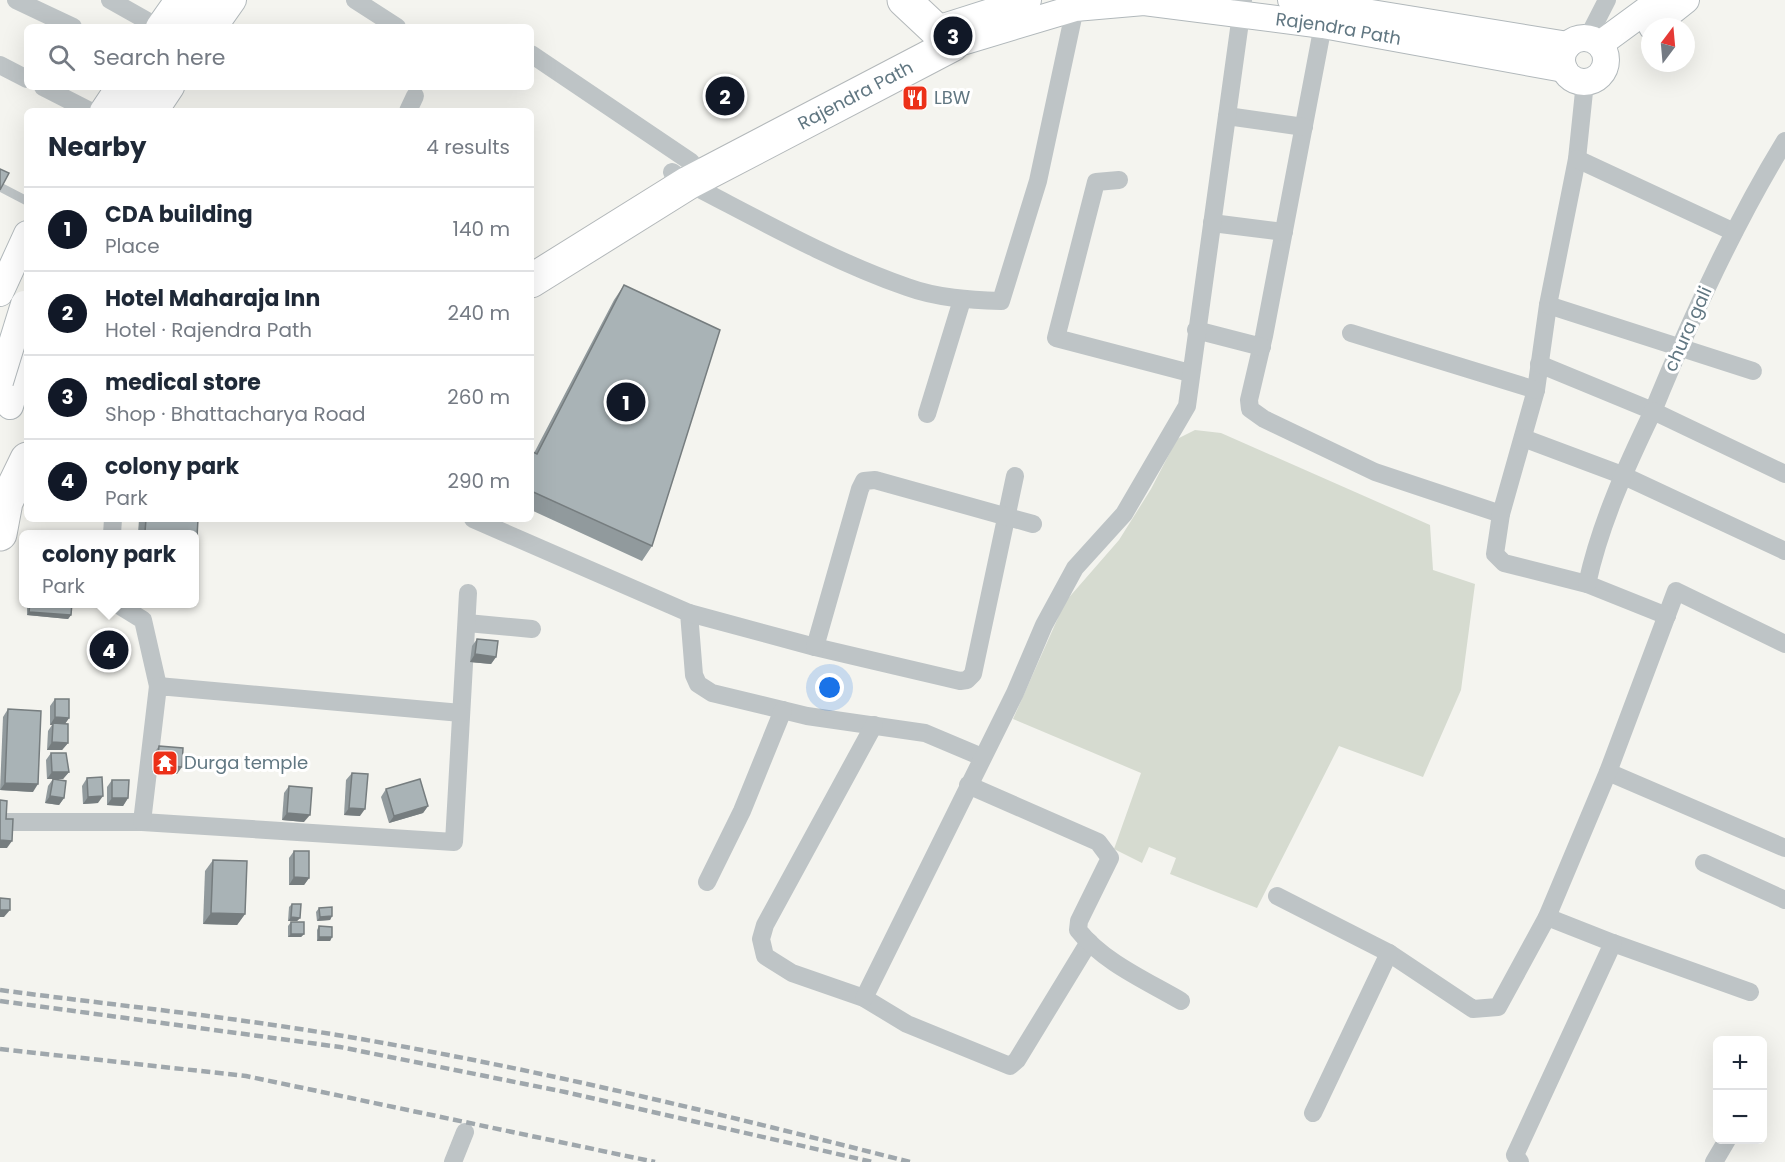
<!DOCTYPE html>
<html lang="en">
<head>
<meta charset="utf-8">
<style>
	:root { --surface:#fff; --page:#f6f6f7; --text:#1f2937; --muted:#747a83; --line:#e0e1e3; --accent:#111827 }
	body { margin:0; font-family:Poppins,sans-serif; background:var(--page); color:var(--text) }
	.controls { position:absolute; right:18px; bottom:18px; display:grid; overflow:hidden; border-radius:9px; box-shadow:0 6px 24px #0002 }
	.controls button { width:54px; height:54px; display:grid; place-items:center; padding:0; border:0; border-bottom:2px solid var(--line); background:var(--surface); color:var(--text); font:30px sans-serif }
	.compass { position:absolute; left:1641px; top:18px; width:54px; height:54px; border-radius:50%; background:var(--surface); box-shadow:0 6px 24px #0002; rotate:16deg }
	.you { position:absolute; left:830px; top:688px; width:21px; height:21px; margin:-15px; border:4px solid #fff; border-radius:50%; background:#1a73e8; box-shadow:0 0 0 9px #1a73e833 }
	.badge { display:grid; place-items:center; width:39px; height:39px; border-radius:50%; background:var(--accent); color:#fff; font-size:20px; font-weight:700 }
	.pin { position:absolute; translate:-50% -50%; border:3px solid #fff; box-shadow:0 2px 6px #0006 }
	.popup { position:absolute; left:19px; top:530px; width:180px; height:78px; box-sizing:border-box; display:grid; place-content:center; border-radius:9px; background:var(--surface); filter:drop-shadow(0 2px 4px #0005); font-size:20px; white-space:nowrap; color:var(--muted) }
	.popup b { font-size:22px; color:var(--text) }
	.popup::after { content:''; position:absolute; left:50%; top:100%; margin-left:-12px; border:12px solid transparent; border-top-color:var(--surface) }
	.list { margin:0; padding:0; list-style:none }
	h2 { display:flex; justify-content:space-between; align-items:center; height:78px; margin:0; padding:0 24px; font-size:26px }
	h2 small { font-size:20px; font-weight:400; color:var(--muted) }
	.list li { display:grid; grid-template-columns:39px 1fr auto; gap:18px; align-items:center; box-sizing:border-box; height:84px; padding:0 24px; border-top:2px solid var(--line) }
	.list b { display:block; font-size:22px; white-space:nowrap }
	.list p { margin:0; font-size:20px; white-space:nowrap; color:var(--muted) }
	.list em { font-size:20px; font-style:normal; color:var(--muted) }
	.icon { flex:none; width:33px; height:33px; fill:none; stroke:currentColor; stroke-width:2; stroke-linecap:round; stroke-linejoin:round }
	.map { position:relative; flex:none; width:1785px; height:1162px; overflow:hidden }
	.search { position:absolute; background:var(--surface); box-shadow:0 6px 24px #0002; left:24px; top:24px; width:510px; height:66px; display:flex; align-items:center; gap:15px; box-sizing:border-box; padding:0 21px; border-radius:9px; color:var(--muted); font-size:22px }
	.panel { position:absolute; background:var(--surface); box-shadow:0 6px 24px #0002; left:24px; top:108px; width:510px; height:414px; border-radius:9px }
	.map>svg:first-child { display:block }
	.green { fill:#d6dbd0 }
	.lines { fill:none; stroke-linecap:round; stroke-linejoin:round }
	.secondary-casing { stroke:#b1b8bb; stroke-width:28 }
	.highway-casing { stroke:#b3b8ba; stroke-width:35 }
	.lane { stroke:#bec4c6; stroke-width:9 }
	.street { stroke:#bec4c6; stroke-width:18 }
	.secondary { stroke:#fff; stroke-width:26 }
	.highway { stroke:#fff; stroke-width:33 }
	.rail { stroke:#9fa7ac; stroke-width:4.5; stroke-dasharray:9 4.5; stroke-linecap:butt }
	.secondary-bridge-casing { stroke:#b1b8bb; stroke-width:28; stroke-linecap:butt }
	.secondary-bridge { stroke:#fff; stroke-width:26 }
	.wall { fill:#919a9d }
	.shaded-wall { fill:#767d7f }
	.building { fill:#a9b3b6; stroke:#767d7f; stroke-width:1.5 }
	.labels { text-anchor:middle; stroke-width:6; stroke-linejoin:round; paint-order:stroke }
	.street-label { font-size:18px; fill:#617782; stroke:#fff }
	.poi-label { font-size:18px; fill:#617782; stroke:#fff; text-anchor:start }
</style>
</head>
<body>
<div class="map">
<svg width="1785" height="1162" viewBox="0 0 1785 1162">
	<rect width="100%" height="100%" fill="#f4f4ef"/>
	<!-- green -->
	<path class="green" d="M1195,430L1221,433L1430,525L1433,570L1475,584L1461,690L1423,777L1339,746L1257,908L1170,874L1176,858L1149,847L1142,863L1114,849L1141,773L1013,719L1065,602L1119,540L1151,489L1177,439Z"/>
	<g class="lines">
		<!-- secondary casing -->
		<g class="secondary-casing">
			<g id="secondary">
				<path d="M1291,0L1568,45"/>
				<path d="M159,27L178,0"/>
				<path d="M188,27L206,0"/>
				<path d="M214,27L233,0"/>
				<path d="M1652,27L1686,0"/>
				<path d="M937,29L1028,0"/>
				<circle cx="1584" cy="60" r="22"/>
				<path d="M1600,44L1660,0"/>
				<path id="s1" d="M952,45L1075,8L1144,2L1323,25L1564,69"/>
				<path d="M103,111L119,87"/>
				<path d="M132,111L148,87"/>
				<path d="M155,111L171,87"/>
				<path d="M0,293L27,234"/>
				<path d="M10,406L27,351"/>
			</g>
		</g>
		<!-- highway casing -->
		<g class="highway-casing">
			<g id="highway">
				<path id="s2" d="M531,281L688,183L952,45L904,0"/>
				<path d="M0,534L6,502L27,459"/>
			</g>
		</g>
		<!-- lane -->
		<path class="lane" d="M0,187L27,201"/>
		<!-- street -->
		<g class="street">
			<path d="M16,0L73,27"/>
			<path d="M110,0L158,27"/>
			<path d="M355,0L397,27"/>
			<path d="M1323,25L1264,336L1249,400L1250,409L1264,419L1375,472L1501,514"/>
			<path d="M1587,39L1607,0"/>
			<path d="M531,54L691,162"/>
			<path d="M0,65L27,79"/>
			<path d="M1585,82L1577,159L1548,305L1536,390L1501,514L1495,554L1504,563L1587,584L1667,616"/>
			<path d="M43,87L90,111"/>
			<path d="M408,111L415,96"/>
			<path d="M1227,116L1304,127"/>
			<path d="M1577,159L1734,232"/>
			<path d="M672,172L688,183C758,219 832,261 907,287C937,298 970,300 1001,301L1038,181L1075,8"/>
			<path d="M1119,180L1096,182L1056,338L1190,373"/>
			<path d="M1212,223L1284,232"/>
			<path d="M1548,305L1753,371"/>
			<path d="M1196,330L1262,347"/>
			<path d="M1351,333L1536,390"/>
			<path d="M1539,364L1653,411C1691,318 1733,226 1785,141"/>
			<path d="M927,414L962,300"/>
			<path d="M1523,438L1622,475L1785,551"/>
			<path d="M473,519L689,613L694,675L698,684L712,693L807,716L925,733L982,757"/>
			<path d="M112,534L113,519"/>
			<path d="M1587,584C1600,524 1626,467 1653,411L1785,474"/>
			<path d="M117,604L143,620L158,686"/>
			<path d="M689,613L815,647L960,681L967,680L973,674L1015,476"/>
			<path d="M467,623L532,629"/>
			<path d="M815,647L860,489L864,481L875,480L1033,524"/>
			<path d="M874,725L765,925L761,939L765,956L792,973L864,998L907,1024L1010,1066L1017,1060L1089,942"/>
			<path d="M1608,772L1785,848"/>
			<path d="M968,785L1098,842L1110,858L1079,921L1078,930C1103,962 1147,981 1181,1001"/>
			<path d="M5,822H142L454,842L468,593"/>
			<path d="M142,822L158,686L461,713"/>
			<path d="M1704,863L1785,900"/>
			<path d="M707,882L742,811L783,710"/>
			<path d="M1277,896L1389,953L1473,1009L1498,1007L1547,917L1608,772L1676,591L1785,644"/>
			<path d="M1613,943L1750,992"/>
			<path d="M864,998L1015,693L1044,625L1075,568L1124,514L1187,406L1243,0"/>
			<path d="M1313,1113L1389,953"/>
			<path d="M453,1162L465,1132"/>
			<path d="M1520,1162L1515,1155L1613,943L1547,917"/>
			<path d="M1714,1162L1727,1140"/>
		</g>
		<!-- secondary -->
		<use href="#secondary" class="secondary"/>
		<!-- highway -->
		<use href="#highway" class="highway"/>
		<!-- rail -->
		<g class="rail">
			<path d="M0,990C112,1005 225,1016 337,1035C530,1067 721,1114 910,1162"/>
			<path d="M0,1001L340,1047L565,1092L873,1162"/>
			<path d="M0,1049L246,1076L655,1162"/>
		</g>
		<!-- secondary-bridge casing -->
		<g class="secondary-bridge-casing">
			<path id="secondary-bridge" d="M0,382L24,304"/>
		</g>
		<!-- secondary-bridge -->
		<use href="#secondary-bridge" class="secondary-bridge"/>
	</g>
	<!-- wall -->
	<g class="wall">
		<path d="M624,285L652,546L642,561L531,510V451L534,453L614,300Z"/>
		<path d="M139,519H198L195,534H138Z"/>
		<path d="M27,603H72L71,615L68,619L27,615Z"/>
		<path d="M477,639L496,657L491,664L470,662L472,646Z"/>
		<path d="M55,699L69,718L65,724L68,743L62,750H47L48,731L52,725H50V706Z"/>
		<path d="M8,709L33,792L0,790L3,717Z"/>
		<path d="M159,746L177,774L152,772L154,753Z"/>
		<path d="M51,753L69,772L63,779H55L64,798L59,805L45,803L48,786L53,779H47L46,760Z"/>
		<path d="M352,773L360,816L344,815L346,780Z"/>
		<path d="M87,778L98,803L83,804L82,786Z"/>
		<path d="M112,780L128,798L123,806L107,805V787Z"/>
		<path d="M289,786L304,822L282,820L284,793Z"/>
		<path d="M386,789L428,806L423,813L389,823L381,797Z"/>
		<path d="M294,851L309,878L304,885H289V858Z"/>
		<path d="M213,860L245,914L237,925L203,924L205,871Z"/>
		<path d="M292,904L300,918L297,921H288L289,907Z"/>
		<path d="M319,908L332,916L330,920L317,921L316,912Z"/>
		<path d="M291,922L304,934L301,937H288V926Z"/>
		<path d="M319,926L332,937L330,941H317V930Z"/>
	</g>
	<!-- shaded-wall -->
	<g class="shaded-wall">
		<path d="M145,532L168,534H143Z"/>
		<path d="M29,612L71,615L68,619L27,615Z"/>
		<path d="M475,654L496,657L491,664L470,662Z"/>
		<path d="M55,717L69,718L64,725L53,723L52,725H50Z"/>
		<path d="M52,742L68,743L62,750H47Z"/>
		<path d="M157,764L182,767L177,774L152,772Z"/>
		<path d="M52,772H69L63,779H47Z"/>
		<path d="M5,783L38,784L33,792L0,790Z"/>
		<path d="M50,796L64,798L59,805L45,803Z"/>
		<path d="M103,796L98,803L83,804L88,797Z"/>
		<path d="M112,798H128L123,806L107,805Z"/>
		<path d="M428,806L423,813L389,823L394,816Z"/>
		<path d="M349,808L365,809L360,816L344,815Z"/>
		<path d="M287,813L310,815L304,822L282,820Z"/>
		<path d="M0,840L12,841L7,848H0Z"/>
		<path d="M294,877L309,878L304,885H289Z"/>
		<path d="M0,910H10L4,917H0Z"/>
		<path d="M211,913L245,914L237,925L203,924Z"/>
		<path d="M332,916L330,920L317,921L320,917Z"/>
		<path d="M291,917L300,918L297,921H288Z"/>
		<path d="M291,934H304L301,937H288Z"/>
		<path d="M319,937H332L330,941H317Z"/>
	</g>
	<!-- building -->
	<g class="building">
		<path d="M0,169L9,173L0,190Z"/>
		<path d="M624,285L720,330L652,546L531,491V451L537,454Z"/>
		<path d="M146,519H198L197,537H195V534H168L145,532Z"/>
		<path d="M30,603H72L71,615L29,612Z"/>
		<path d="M477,639L498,641L496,657L475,654Z"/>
		<path d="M55,699H69V718L55,717Z"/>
		<path d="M8,709L41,711L38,784L5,783Z"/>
		<path d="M53,723L68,724V743L52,742Z"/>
		<path d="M159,746L183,748L182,767L157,764Z"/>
		<path d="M51,753H66L69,772H52Z"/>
		<path d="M352,773L368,774L365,809L349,808Z"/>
		<path d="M102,777L103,796L88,797L87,778Z"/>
		<path d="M53,779L66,781L64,798L50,796Z"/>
		<path d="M420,779L428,806L394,816L386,789Z"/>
		<path d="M112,780H129L128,798H112Z"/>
		<path d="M289,786L312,788L310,815L287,813Z"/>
		<path d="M0,800L7,801L6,819H13L12,841L0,840Z"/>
		<path d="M294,851H309V878L294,877Z"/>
		<path d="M213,860L247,861L245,914L211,913Z"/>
		<path d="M0,898L10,899V910H0Z"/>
		<path d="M292,904H301L300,918L291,917Z"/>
		<path d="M332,907V916L320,917L319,908Z"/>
		<rect x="291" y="922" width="13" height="12"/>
		<path d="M319,926L332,927V937H319Z"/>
	</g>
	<!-- icons -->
	<defs>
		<g id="restaurant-square" transform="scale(1.35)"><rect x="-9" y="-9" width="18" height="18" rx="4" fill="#ec3018" stroke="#fff"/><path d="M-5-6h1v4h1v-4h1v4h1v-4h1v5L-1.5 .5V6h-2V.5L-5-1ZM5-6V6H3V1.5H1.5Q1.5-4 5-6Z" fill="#fff"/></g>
		<g id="temple-square" transform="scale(1.35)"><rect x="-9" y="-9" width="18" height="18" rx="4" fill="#ec3018" stroke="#fff"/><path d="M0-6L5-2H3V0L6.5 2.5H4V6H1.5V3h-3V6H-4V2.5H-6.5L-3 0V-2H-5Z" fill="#fff"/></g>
	</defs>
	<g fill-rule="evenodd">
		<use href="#restaurant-square" x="915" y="98"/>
		<use href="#temple-square" x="165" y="763"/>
	</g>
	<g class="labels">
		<!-- street labels -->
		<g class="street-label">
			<text dy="6" stroke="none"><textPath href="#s1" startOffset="394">Rajendra Path</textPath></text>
			<text dy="6" stroke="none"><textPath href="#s2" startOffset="374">Rajendra Path</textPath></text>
			<text transform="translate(1688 329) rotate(-66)" y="6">chura gali</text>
		</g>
		<!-- poi labels -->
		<g class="poi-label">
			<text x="934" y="104">LBW</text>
			<text x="184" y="769">Durga temple</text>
		</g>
	</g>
</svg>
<div class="controls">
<button>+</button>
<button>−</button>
</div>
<svg class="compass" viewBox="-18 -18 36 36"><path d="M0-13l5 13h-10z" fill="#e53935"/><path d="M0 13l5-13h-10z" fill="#747a83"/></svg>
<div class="you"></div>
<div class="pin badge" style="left:626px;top:402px">1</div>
<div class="pin badge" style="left:725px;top:96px">2</div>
<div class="pin badge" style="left:953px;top:36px">3</div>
<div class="pin badge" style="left:109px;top:650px">4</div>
<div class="popup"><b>colony park</b>Park</div>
<div class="search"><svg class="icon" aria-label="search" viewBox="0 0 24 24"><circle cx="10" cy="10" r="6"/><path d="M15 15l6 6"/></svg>Search here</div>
<section class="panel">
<h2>Nearby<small>4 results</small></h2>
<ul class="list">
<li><span class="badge">1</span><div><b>CDA building</b><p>Place</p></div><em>140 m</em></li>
<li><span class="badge">2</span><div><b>Hotel Maharaja Inn</b><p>Hotel · Rajendra Path</p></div><em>240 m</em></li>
<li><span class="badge">3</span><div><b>medical store</b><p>Shop · Bhattacharya Road</p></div><em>260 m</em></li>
<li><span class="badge">4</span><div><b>colony park</b><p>Park</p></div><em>290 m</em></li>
</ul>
</section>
</div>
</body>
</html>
